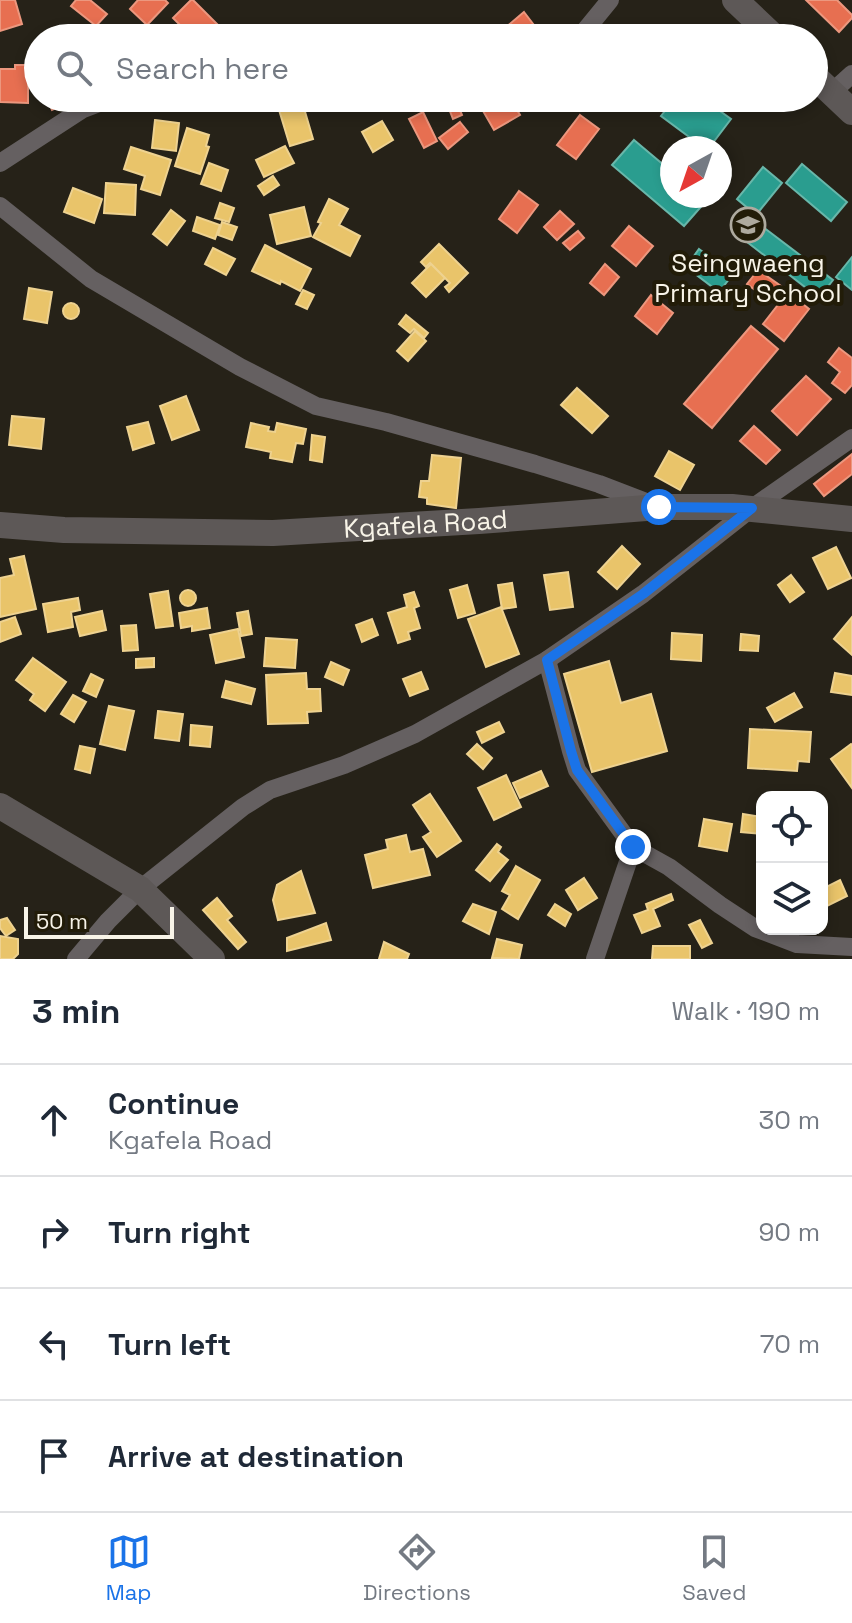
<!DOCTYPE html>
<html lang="en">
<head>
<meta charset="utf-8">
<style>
	:root { --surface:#fff; --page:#f6f6f7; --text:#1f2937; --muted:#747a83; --line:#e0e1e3; --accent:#1a73e8 }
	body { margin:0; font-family:"Space Grotesk",sans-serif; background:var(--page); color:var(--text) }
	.controls { position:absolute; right:24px; bottom:24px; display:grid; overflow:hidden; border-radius:16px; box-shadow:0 4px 12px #0003 }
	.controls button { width:72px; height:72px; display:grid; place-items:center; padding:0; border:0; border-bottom:2px solid var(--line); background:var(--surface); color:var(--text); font:40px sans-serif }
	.compass { position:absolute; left:660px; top:136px; width:72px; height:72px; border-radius:50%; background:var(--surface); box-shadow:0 4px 12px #0003; rotate:220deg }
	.scale { position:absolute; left:24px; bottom:20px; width:150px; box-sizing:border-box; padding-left:8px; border:4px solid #f8f4e8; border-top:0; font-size:22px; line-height:28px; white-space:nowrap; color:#f8f4e8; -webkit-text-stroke:6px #221c08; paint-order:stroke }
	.stop { position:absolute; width:24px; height:24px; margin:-18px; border:6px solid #1a73e8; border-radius:50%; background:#fff }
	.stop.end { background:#1a73e8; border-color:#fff; box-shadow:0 2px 8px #0008 }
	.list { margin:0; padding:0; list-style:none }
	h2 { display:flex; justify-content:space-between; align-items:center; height:104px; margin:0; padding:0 32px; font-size:34px }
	h2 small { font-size:26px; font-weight:400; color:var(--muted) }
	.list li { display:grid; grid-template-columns:52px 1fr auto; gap:24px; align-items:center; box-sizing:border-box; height:112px; padding:0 32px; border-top:2px solid var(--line) }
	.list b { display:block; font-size:30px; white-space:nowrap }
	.list p { margin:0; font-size:26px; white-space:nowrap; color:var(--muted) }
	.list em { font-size:26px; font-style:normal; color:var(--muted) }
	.icon { flex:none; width:44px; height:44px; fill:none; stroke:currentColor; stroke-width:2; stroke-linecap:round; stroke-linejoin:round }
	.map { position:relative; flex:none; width:852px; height:959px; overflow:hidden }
	.search { position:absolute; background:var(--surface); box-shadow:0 4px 12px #0003; left:24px; right:24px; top:24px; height:88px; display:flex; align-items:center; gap:20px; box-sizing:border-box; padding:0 28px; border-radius:44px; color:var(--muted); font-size:30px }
	.sheet { height:552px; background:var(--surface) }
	nav { display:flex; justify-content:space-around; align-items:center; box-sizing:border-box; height:112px; border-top:2px solid var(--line); background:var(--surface); font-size:22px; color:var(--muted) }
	nav a { display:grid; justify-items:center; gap:4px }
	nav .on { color:var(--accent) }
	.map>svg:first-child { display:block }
	.homes { fill:#e9c46a; stroke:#eed290; stroke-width:2 }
	.shops { fill:#e76f51; stroke:#ec977e; stroke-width:2 }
	.schools { fill:#2a9d8f; stroke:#68b7aa; stroke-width:2 }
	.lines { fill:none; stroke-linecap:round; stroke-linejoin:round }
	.street { stroke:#656061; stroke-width:18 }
	.secondary { stroke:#5d5857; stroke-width:26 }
	.route { stroke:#1a73e8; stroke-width:10 }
	.labels { text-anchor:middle; stroke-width:8; stroke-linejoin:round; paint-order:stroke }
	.poi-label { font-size:26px; fill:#f8f4e8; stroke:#221c08 }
	.street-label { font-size:26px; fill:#f8f4e8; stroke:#221c08 }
</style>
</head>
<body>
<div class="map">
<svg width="852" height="959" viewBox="0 0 852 959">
	<rect width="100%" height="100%" fill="#262218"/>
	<!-- homes -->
	<g class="homes">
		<path d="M282,98H301L313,139L290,146L276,100Z"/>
		<path d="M155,120L179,123L176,151L152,148Z"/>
		<path d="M382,121L393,140L373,152L362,132Z"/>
		<path d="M187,128L209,135L206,146L209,147L200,174L175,166Z"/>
		<path d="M285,146L294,163L264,177L256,160Z"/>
		<path d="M131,147L171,160L160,195L141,189L145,176L124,169Z"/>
		<path d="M209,163L228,170L221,191L201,184Z"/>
		<path d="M273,176L279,185L264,195L258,186Z"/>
		<path d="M106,183L136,185L135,215L104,213Z"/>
		<path d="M73,188L102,199L94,223L64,212Z"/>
		<path d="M329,199L348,209L339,225L360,236L350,256L313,237L321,223L318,222Z"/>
		<path d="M220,203L234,208L229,222L215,218Z"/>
		<path d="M304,207L311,236L277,244L270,215Z"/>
		<path d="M171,210L185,221L167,245L153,234Z"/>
		<path d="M197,217L220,225L215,239L193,231Z"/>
		<path d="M222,222L237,227L232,240L218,235Z"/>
		<path d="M439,244L468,273L449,292L445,287L450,283L430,263L426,267L421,262Z"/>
		<path d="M265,245L311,269L300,291L281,281L280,284L252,271Z"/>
		<path d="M213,248L235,259L226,275L205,264Z"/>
		<path d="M431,264L445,278L426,297L412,283Z"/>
		<path d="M29,288L52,292L47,323L24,319Z"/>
		<path d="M303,290L314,295L307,309L296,304Z"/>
		<circle cx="71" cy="311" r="8"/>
		<path d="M406,315L428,333L424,338L414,329L410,333L399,324Z"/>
		<path d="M415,331L426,341L408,361L397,351Z"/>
		<path d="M577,388L608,416L592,433L561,405Z"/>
		<path d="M186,396L199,430L172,440L160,406Z"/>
		<path d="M12,416L44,419L41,449L9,445Z"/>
		<path d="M148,422L154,443L133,450L127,427Z"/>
		<path d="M251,423L269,427L268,431L275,432L277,423L306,429L303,444L296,443L292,462L270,458L271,452L246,447Z"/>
		<path d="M312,435L325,437L322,462L310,460Z"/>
		<path d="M669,451L694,465L680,490L655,476Z"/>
		<path d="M432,455L461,458L456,508L427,504V498L419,497L421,481H429Z"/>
		<path d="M622,546L640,564L617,589L598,572Z"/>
		<path d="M836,547L851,578L828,589L813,558Z"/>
		<path d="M24,556L36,609L0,617V578L14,575L10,559Z"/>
		<path d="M568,572L573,607L550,610L544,575Z"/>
		<path d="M791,575L804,592L790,602L778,585Z"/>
		<path d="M512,583L516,607L502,609L498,585Z"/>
		<path d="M467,585L475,613L458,618L450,590Z"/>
		<circle cx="188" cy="598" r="8"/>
		<path d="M168,591L173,626L156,628L150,594Z"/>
		<path d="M414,592L419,606L414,608L420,628L408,632L410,639L398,643L388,613L407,607L404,595Z"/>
		<path d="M78,598L80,610L71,612L73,627L48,632L43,604Z"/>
		<path d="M501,607L519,654L486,667L468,619Z"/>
		<path d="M207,608L210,628L192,631V626L181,628L179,613Z"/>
		<path d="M102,611L106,630L80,636L75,617Z"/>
		<path d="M248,611L252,634L241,636L237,613Z"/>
		<path d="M15,617L21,634L0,642V622Z"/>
		<path d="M852,617V655L834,639Z"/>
		<path d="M372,619L378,635L362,642L356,625Z"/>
		<path d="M136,625L138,650L123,651L121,626Z"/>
		<path d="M238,629L244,657L216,663L210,635Z"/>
		<path d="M672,633L702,635L701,661L671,659Z"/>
		<path d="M741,634L759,636L758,651L740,650Z"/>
		<path d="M266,638L297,640L295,668L264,666Z"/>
		<path d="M33,658L66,682L45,711L30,700L34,694L16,680Z"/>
		<path d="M154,658V667L136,668V659Z"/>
		<path d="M609,661L621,703L651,694L667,751L592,772L564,674Z"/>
		<path d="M331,662L349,670L343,685L325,677Z"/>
		<path d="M421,672L428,689L410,696L403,679Z"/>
		<path d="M306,673L307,689H320L321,711L307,712L308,723L268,724L266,675Z"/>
		<path d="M835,673L852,676V695L831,692Z"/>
		<path d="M91,674L103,680L96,697L83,691Z"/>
		<path d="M226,681L255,689L251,704L222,697Z"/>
		<path d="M794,693L802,707L775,722L767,708Z"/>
		<path d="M73,695L86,702L74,722L61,714Z"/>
		<path d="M109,706L134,711L125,750L100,744Z"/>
		<path d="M158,711L183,714L179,741L155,738Z"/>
		<path d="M499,722L504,732L482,743L477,732Z"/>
		<path d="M191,725L212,727L210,747L190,745Z"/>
		<path d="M750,729L811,732L809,762L798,761L797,771L748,768Z"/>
		<path d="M477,744L492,758L483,769L467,754Z"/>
		<path d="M851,744L852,745V788L831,759Z"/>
		<path d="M80,746L95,749L90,773L75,769Z"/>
		<path d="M541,771L548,786L520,798L513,783Z"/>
		<path d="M506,775L521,807L494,820L478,788Z"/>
		<path d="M430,794L461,841L437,857L423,837L431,832L413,805Z"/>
		<path d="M743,814L762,817V834L741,832Z"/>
		<path d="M704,819L732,824L727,851L699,846Z"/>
		<path d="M406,835L410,852L423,849L430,875L373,888L365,855L388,849L386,840Z"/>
		<path d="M497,844L501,847L498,852L508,860L490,881L476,870Z"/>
		<path d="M516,866L540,880L518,919L502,909L510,895L502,891Z"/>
		<path d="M301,871L315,913L278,920L273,900L277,885Z"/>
		<path d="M584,878L597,898L578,910L566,890Z"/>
		<path d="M840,880L847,896L825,907L822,901V889Z"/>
		<path d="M671,894L673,900L653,909L660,926L642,933L634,915L648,910L646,904Z"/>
		<path d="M217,898L232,916L227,920L246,942L238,949L203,910Z"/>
		<path d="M473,904L496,912L489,934L463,921Z"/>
		<path d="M555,904L571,914L565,926L548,915Z"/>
		<path d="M7,918L15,930L6,936L0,928V920Z"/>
		<path d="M700,920L712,943L702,948L689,925Z"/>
		<path d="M326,923L331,940L287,951V938Z"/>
		<path d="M0,936L18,939V954L13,959H0Z"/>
		<path d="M497,939L522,945L519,959L492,958Z"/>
		<path d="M384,942L409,954L407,959H379Z"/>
		<path d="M653,946H690V959H652Z"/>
	</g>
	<!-- shops -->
	<g class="shops">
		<path d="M0,0H15L22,24L0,31Z"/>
		<path d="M76,0H90L107,14L96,26L71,6Z"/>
		<path d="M138,0H165L168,3L147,25L130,9Z"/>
		<path d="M191,0H193L231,38H193L173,18Z"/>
		<path d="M806,0H837L852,15V18L839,32Z"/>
		<path d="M524,12L540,33L533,38H503L499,33Z"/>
		<path d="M15,65H33L32,86H28V103L0,102V69H15Z"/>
		<path d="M47,98H78L52,110Z"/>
		<path d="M455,98L462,115L453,119L446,101Z"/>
		<path d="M490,98H510L520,115L494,130L479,104Z"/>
		<path d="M423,112L437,141L424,148L409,119Z"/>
		<path d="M580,115L599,129L576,159L557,145Z"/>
		<path d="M460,122L468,132L448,149L439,138Z"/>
		<path d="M519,191L538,205L517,233L499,219Z"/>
		<path d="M560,211L574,224L557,240L544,227Z"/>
		<path d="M629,226L653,246L636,266L612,246Z"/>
		<path d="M578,231L584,238L570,250L563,243Z"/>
		<path d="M605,264L619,277L604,295L590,283Z"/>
		<path d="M758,270L781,286L770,301L747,284Z"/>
		<path d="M788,292L809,309L784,341L763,324Z"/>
		<path d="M651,295L673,313L657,334L635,316Z"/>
		<path d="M751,326L778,349L712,428L684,404Z"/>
		<path d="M839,348L852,358V385L845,393L832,383L840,372L828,362Z"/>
		<path d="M806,376L831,399L797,435L772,411Z"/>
		<path d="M754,426L780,450L766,464L740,441Z"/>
		<path d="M852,454V474L824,496L814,484Z"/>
	</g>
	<!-- schools -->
	<g class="schools">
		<path d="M675,98H702L731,119L709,148H704L661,116Z"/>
		<path d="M634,140L672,172V196H700L706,201L684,226L612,165Z"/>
		<path d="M802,164L847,202L831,221L786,183Z"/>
		<path d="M763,167L782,183L756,215L737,199Z"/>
		<path d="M755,221L833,280L819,298L742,238Z"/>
		<path d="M699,249L733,274L719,292L686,267Z"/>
		<path d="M852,257V290L836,277Z"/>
	</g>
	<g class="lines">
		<!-- street -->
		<g class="street">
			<path d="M579,38L610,0"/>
			<path d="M831,93L852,74"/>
			<path d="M0,163L83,109L112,98"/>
			<path d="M0,206L91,279L240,367L316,406L386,422L535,464L599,484L651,504"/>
			<path d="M547,660L643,594L752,508L852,438"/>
			<path d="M633,847L669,867L720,905L755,928L797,944L852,947"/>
			<path d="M76,959L108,921L140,889L243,807L270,790L344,765L415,734L547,660L571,751L577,770L633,847L595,959"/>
		</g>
		<!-- secondary -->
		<g class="secondary">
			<path d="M735,0L775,38"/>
			<path d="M814,76L852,112"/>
			<path id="s1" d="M0,525L64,530L273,533L479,521L659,507H732L852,519"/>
			<path d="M0,806L140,889L212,959"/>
		</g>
	</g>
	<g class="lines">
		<!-- route -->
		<path class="route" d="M633,847L577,770L571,751L547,660L643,594L752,508L659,507"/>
	</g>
	<!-- icons -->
	<defs>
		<g id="school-ring" transform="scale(1.8)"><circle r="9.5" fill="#221c08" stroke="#aeaa9f" stroke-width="1.5"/><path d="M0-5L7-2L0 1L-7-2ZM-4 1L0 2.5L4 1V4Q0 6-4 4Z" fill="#aeaa9f"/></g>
	</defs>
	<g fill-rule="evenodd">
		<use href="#school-ring" x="748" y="225"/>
	</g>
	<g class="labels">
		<!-- poi labels -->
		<g class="poi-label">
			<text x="748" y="272">Seingwaeng<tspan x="748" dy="30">Primary School</tspan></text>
		</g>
		<!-- street labels -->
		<g class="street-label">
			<text dy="9" stroke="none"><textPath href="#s1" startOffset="426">Kgafela Road</textPath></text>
		</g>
	</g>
</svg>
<div class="controls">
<button><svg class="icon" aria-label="locate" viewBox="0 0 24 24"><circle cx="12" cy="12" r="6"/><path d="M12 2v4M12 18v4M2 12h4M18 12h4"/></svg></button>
<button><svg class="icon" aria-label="layers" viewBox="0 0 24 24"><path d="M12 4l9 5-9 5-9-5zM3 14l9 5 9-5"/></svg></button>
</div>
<svg class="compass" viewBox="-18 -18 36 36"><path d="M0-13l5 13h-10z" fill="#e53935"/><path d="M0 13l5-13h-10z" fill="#747a83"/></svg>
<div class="scale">50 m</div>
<div class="stop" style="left:659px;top:507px"></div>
<div class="stop end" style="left:633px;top:847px"></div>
<div class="search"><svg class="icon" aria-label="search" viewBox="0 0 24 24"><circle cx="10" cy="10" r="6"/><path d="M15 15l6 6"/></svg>Search here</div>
</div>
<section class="sheet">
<h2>3 min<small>Walk · 190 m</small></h2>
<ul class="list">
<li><svg class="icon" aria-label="ahead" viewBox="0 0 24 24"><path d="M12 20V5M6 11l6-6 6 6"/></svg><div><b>Continue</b><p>Kgafela Road</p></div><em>30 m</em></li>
<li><svg class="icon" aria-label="right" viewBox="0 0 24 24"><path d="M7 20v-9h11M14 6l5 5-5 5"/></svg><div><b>Turn right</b></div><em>90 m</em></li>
<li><svg class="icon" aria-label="left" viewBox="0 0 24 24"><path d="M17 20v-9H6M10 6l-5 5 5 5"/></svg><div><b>Turn left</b></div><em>70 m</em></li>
<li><svg class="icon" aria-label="arrive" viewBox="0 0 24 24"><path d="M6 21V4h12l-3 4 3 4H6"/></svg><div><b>Arrive at destination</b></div></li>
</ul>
</section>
<nav>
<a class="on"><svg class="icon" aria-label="map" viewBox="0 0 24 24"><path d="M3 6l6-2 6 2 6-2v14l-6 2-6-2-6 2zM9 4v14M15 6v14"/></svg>Map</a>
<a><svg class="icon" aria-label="directions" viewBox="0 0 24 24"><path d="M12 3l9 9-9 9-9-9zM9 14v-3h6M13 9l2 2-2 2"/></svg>Directions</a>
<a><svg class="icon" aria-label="saved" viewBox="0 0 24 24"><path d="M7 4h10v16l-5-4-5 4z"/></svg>Saved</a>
</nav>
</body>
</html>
